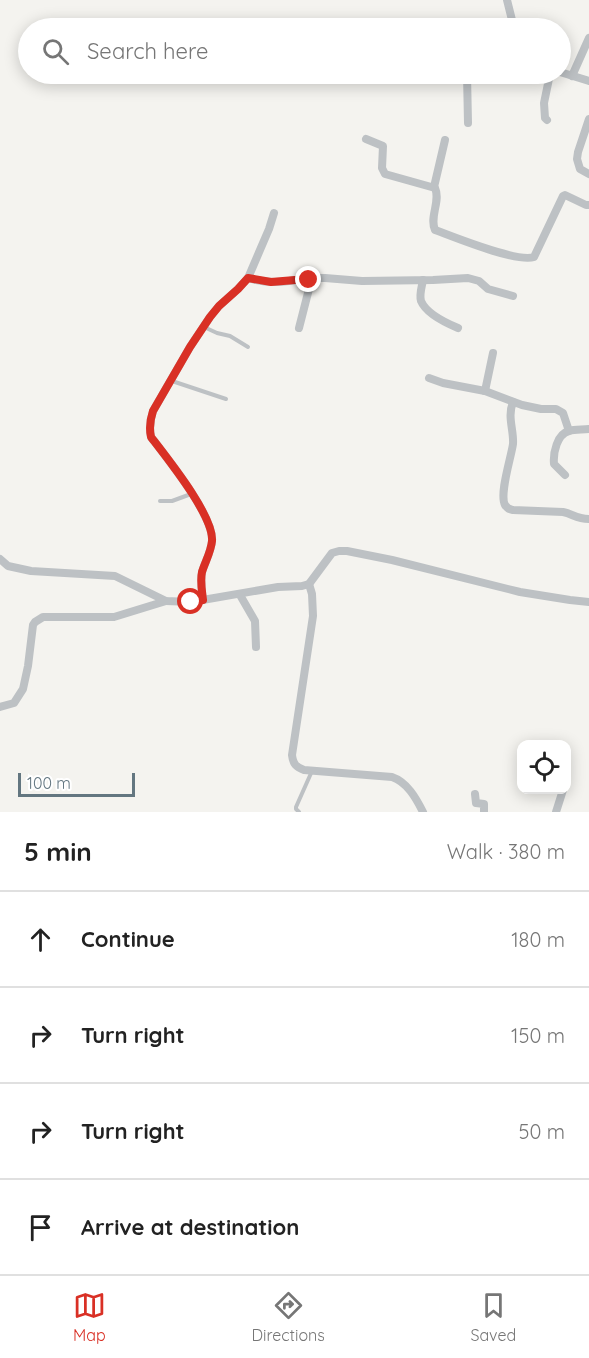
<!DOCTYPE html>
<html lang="en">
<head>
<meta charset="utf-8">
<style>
	:root { --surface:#fff; --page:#f6f6f6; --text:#222; --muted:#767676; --line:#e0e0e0; --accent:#d93025 }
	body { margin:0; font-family:Quicksand,sans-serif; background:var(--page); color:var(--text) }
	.controls { position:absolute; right:18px; bottom:18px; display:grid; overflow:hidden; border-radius:12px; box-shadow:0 3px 15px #0003 }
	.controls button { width:54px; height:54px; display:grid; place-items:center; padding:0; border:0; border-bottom:2px solid var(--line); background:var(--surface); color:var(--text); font:30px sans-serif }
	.scale { position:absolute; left:18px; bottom:15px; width:117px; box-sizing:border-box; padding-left:6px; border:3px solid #637680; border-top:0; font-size:16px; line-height:21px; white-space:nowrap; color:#637680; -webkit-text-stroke:4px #fff; paint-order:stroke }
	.stop { position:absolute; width:18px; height:18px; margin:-14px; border:4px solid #d93025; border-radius:50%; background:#fff }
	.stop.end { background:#d93025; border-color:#fff; box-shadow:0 2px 6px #0008 }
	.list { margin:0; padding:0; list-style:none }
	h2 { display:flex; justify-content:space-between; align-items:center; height:78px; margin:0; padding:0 24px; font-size:26px }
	h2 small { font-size:20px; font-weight:400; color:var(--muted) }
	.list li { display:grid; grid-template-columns:39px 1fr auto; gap:18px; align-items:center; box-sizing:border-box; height:96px; padding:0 24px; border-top:2px solid var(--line) }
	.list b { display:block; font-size:22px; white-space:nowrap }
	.list em { font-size:20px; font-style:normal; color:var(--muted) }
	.icon { flex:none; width:33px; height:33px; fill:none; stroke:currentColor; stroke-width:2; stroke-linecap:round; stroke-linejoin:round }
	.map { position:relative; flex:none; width:589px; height:812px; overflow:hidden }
	.search { position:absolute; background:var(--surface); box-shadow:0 3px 15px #0003; left:18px; right:18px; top:18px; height:66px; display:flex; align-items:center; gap:15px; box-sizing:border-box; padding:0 21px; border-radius:33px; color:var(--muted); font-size:22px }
	.sheet { height:462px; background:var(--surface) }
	nav { display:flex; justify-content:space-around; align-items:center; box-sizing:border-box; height:84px; border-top:2px solid var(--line); background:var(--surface); font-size:16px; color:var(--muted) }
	nav a { display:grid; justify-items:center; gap:3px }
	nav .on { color:var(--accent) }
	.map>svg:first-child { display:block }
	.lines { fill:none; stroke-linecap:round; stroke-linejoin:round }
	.lane { stroke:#bdc1c4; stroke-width:4 }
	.street { stroke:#bdc1c4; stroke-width:8 }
	.route { stroke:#d93025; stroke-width:8 }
</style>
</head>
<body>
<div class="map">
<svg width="589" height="812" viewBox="0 0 589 812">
	<rect width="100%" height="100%" fill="#f4f3ef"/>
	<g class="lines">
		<!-- lane -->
		<g class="lane">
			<path d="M204,327L217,333L230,336L248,347"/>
			<path d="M172,381L226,399"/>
			<path d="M160,501H172L191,494"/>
			<path d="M299,812L296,809V807L312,771"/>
		</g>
		<!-- street -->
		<g class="street">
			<path d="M507,0L514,28"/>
			<path d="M560,72L589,81"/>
			<path d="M467,74L468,123"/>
			<path d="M572,76L589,38"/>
			<path d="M589,119L578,152L577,159L580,169L589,174"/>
			<path d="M547,120L545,118L544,103L550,74"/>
			<path d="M366,139L383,146L382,168L385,174L435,188C441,201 429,217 435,230C454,237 517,263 534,257L563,196L565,195L586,205H589"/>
			<path d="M434,187L445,140"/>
			<path d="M248,278C261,282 275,283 289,281C296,280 302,278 309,280L310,285L299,328"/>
			<path d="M309,280L315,278H325L362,281L433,280L468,278L479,281L488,289L513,296"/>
			<path d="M423,280C422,286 419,295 421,301C426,313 446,323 458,328"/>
			<path d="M429,378L443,383L485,391L522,405L541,409H556L563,413L569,431"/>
			<path d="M485,391L493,353"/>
			<path d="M513,402C507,417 514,430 513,444C511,458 499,494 505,505C508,509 509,509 513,510L563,512C573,514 576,519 589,519"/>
			<path d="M565,475L554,464C553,453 557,434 569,431C575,429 583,430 589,429"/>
			<path d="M0,559L8,566L31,571L115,576L166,601L191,602L278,587L302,586L309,584L332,553L339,551H347L392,560L520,592L570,600L589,602"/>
			<path d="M309,584L312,594L313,616L292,755C293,764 296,767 304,770L392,777C407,782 416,798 423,812"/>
			<path d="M240,595L255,621L256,647"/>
			<path d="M203,600C202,591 200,582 202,572C205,562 211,552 212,541C214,516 167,458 151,437C149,428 150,420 153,411L190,347L210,317L219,306L238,289L248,278L269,229L274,213"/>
			<path d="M0,707L14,703L23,689L28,666L33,625L35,622L43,617H114L166,601"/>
			<path d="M566,774L567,769"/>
			<path d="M475,794L476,803L484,804V812"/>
			<path d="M556,812L563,790"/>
		</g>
	</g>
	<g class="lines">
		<!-- route -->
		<path class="route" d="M191,602L203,600C202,591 200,581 202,572C205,562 211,552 212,541C214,516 167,458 151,437C149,428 150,420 153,411L190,347L210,317L219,306L238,289L248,278L271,282L307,279L309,280"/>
	</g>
</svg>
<div class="controls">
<button><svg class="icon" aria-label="locate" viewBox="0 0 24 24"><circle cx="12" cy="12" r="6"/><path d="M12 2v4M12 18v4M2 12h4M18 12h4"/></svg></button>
</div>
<div class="scale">100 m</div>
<div class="stop" style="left:191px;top:602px"></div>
<div class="stop end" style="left:309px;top:280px"></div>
<div class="search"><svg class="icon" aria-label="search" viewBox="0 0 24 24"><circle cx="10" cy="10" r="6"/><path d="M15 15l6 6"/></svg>Search here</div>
</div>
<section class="sheet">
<h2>5 min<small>Walk · 380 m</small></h2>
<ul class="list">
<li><svg class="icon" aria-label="ahead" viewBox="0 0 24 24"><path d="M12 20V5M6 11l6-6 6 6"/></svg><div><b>Continue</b></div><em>180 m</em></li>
<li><svg class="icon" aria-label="right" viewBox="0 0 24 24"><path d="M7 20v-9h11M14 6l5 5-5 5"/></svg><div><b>Turn right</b></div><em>150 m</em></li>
<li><svg class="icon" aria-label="right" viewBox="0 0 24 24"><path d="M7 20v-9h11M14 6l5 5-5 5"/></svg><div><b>Turn right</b></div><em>50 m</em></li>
<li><svg class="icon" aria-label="arrive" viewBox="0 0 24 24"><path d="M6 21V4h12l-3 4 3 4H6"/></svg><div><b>Arrive at destination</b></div></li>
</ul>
</section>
<nav>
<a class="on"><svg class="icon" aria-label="map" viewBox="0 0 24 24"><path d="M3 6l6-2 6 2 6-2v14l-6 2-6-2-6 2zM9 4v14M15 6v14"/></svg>Map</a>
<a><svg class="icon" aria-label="directions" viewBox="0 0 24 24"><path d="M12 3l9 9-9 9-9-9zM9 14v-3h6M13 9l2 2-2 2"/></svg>Directions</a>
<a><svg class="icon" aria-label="saved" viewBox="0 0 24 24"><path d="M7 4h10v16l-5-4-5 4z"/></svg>Saved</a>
</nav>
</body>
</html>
